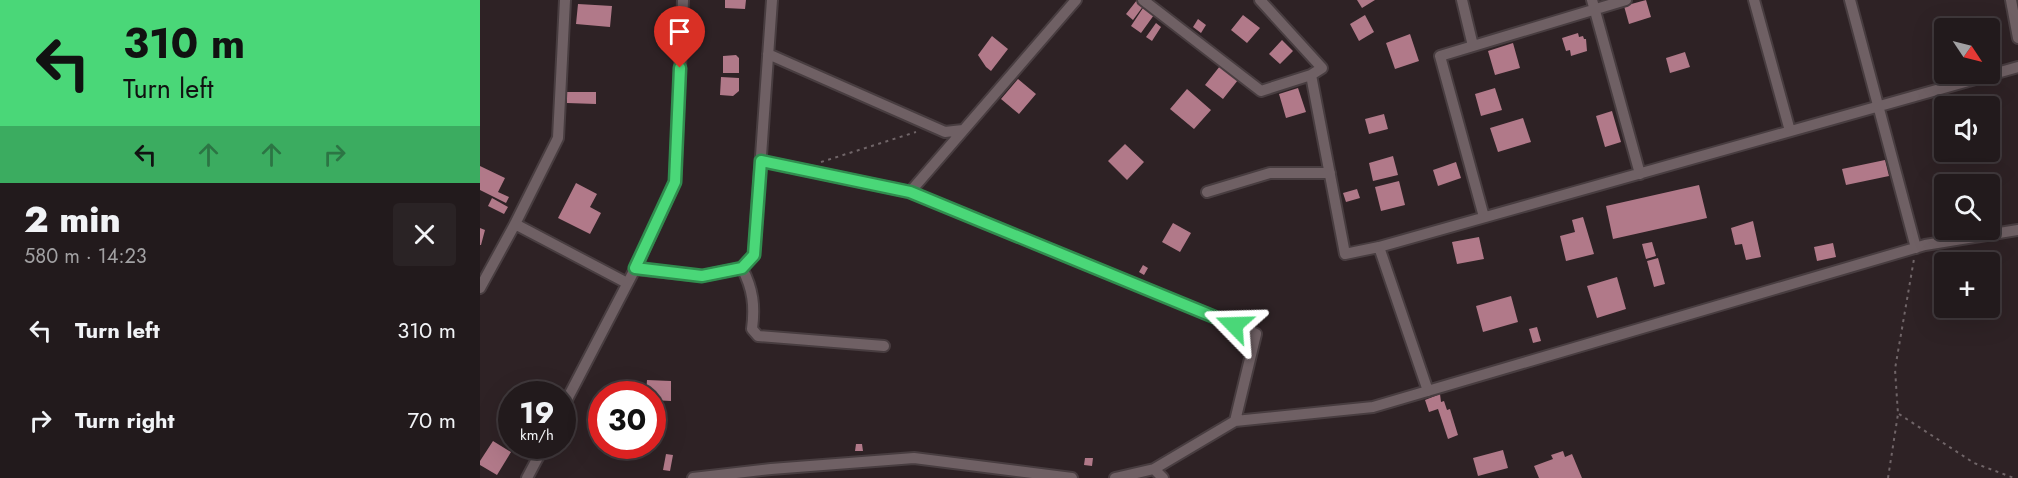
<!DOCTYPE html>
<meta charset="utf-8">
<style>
body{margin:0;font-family:Jost,sans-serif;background:#2a2325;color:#f1f3f6;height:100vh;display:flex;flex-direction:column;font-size:22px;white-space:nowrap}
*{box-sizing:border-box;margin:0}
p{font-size:20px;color:#a2a1a3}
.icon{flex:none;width:33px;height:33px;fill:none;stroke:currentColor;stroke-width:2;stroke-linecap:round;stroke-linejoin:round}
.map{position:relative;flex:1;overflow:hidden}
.drawer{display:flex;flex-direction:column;background:#221a1c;width:480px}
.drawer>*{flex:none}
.banner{background:#4ad778;color:#111;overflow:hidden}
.needle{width:39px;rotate:125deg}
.fabs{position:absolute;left:1454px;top:18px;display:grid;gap:12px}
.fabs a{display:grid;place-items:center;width:66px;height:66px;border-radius:6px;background:#221a1c;box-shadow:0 6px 24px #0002,0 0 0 2px #3f383b;font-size:30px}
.speed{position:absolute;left:18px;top:381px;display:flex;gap:12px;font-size:30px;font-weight:700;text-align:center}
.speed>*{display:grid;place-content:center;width:78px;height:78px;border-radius:50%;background:#221a1c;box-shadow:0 6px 24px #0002,0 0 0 2px #3f383b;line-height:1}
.speed small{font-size:15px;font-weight:400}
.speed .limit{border:9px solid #d22;background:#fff;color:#111}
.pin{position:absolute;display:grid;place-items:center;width:51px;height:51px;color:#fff;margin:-62px -26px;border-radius:50% 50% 50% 0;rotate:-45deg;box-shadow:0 0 6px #0007}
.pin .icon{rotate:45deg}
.me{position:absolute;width:66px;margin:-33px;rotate:292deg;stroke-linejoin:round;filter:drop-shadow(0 0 4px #0008)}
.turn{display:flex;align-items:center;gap:21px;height:126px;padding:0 24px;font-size:27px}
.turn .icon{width:78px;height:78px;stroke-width:2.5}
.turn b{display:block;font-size:42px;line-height:51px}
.lanes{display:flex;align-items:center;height:57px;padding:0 24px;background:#0003;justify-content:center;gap:30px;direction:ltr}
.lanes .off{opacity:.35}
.round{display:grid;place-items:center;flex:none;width:63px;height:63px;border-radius:6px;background:#2a2325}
.overview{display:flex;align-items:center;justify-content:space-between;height:102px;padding:0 24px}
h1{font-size:36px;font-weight:800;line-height:45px}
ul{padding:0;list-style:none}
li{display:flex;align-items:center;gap:18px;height:90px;padding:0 24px}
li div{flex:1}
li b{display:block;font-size:22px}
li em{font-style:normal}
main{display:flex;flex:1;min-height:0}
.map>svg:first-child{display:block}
.building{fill:#b17989}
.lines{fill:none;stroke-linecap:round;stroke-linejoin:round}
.minor-casing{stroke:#483d40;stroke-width:14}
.path{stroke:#706568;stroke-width:2;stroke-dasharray:3 4.5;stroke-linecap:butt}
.minor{stroke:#6f6064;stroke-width:10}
.route-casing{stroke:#308c4e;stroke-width:15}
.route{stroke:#4ad778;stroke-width:10}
</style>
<main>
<section class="drawer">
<div class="banner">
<div class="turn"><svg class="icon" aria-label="left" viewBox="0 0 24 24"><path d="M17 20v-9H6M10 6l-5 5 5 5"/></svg><div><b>310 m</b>Turn left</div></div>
<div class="lanes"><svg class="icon" aria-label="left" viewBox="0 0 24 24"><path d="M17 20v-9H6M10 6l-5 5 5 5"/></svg><svg class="icon off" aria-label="ahead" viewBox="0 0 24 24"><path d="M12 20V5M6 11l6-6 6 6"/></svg><svg class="icon off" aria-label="ahead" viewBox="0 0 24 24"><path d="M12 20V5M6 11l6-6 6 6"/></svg><svg class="icon off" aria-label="right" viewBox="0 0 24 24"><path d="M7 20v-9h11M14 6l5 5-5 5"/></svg></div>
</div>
<div class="overview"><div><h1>2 min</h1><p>580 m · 14:23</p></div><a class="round"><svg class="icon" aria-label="close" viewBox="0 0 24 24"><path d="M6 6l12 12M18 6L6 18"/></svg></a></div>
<ul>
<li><svg class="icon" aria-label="left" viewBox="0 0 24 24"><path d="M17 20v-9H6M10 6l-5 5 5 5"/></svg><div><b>Turn left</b></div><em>310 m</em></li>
<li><svg class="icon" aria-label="right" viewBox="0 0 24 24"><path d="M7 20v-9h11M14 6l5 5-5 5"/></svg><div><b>Turn right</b></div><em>70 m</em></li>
</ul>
</section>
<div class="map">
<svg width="1538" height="478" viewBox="0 0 1538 478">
<rect width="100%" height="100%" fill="#2e2225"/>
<path class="building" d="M245 0H266L265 9 245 8Z
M657 0 664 5 653 20 646 14Z
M877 0H895L882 8Z
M1166 0 1171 17 1149 24 1144 6Z
M98 4 132 6 130 27 96 24Z
M663 8 674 15 661 33 651 26Z
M763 15 780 28 767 43 751 30Z
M885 15 894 32 879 41 870 24Z
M718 19 726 25 721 33 713 27Z
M676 23 681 27 672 41 666 37Z
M1098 33 1099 37 1103 36 1104 39H1106L1107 51 1091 56 1090 50 1086 51 1082 38Z
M930 34 939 61 915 69 906 43Z
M512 36 528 49 511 71 506 67 498 55Z
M802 40 813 51 800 64 789 54Z
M1033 43 1040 68 1015 75 1008 51Z
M1205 52 1210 67 1190 73 1186 58Z
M256 55 259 58V73H243V56Z
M740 66 758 80 743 99 725 85Z
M241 77 259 78V91L253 96 240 95Z
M538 79 556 94 539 114 521 99Z
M818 88 826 112 806 118 799 94Z
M1015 88 1022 110 1001 116 995 94Z
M707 89 731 110 714 129 690 109Z
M87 92H116V104L87 103Z
M1132 111 1141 142 1125 147 1116 116Z
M904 114 908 129 889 134 885 119Z
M1043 118 1051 142 1018 152 1010 128Z
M645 144 664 162 647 180 628 161Z
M913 156 918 175 893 181 889 163Z
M1405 160 1409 176 1366 185 1362 169Z
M976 162 981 178 958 186 953 170Z
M0 166 25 178 18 192 29 197 26 203 0 190Z
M919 181 925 205 901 211 895 187Z
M96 183 117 194 110 207 121 213 110 234 78 218Z
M1219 185 1227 218 1133 239 1126 206Z
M877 189 880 198 866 202 863 193Z
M12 198 28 207 24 214 8 206Z
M1103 217 1114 254 1086 261 1080 236 1095 232 1092 220Z
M1273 221 1281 257 1266 260 1262 244 1255 245 1251 228Z
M693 223 711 233 700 252 682 242Z
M0 228 5 230 1 245H0Z
M999 237 1004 259 977 264 972 242Z
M1172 242 1176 256 1166 259 1162 244Z
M1353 243 1356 257 1337 261 1334 247Z
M1178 258 1185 284 1174 287 1167 261Z
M663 265 668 268 664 275 659 272Z
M1137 277 1146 309 1117 318 1107 286Z
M1031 296 1038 322 1003 332 996 306Z
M1057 327 1061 341 1053 343 1049 329Z
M167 380 191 381V401L172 400V394H166Z
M960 394 961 402 964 401 967 410 970 409 978 435 968 439 958 409 949 412 945 400Z
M13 441 31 452 17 475 0 465V461Z
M376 444H382L383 451H375Z
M1023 450 1028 468 998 476 993 458Z
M1083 451 1085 457 1092 454 1102 478H1059L1054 466 1073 459 1071 455Z
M186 454 193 455 190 471 183 470Z
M605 458H613L612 466 604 465Z"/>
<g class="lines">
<g class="minor-casing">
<path id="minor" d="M663 0 781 91 831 75
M780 0 842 68 831 75 865 254 899 247 1538 67
M982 0 993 46
M1112 0 1160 174
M1274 0 1310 131
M1370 0 1436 248
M1531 0 1538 38
M288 54 465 132 483 130
M281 161 430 192 776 334 755 421
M430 192 596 0
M727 192 790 173H850
M1004 217 960 56 1146 0
M35 224 147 283
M899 247 948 391
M262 268C273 289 275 306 272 329L278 336 404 346
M155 269 222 276 262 268 274 255 292 0
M0 288 35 224 78 138 85 0
M82 409 155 269 195 182 203 0
M674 469 683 478
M47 478 64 446
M213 478 291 469 434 458 592 478
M635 478 674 469 755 421 893 407 1445 245 1538 230"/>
</g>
<path class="path" d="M341 162 436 132
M1419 414 1494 463 1534 478
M1408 478 1418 414 1415 369 1434 259"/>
<use href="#minor" class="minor"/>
</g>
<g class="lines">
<g class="route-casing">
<path id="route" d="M200 68 195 182 155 268 222 276 262 268 274 255 281 161 430 192 754 325"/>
</g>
<use href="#route" class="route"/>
</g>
</svg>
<div class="fabs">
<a><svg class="needle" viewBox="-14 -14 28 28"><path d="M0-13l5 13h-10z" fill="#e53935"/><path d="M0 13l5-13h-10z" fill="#a2a1a3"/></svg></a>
<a><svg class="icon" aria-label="sound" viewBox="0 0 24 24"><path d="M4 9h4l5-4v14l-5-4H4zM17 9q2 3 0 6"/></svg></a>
<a><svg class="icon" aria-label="search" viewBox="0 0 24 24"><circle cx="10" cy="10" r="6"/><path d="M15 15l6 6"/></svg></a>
<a>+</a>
</div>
<div class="speed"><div>19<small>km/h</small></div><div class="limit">30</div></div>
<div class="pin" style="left:200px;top:68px;background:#d93025"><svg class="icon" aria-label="arrive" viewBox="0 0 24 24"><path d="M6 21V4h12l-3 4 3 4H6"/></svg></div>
<svg class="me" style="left:754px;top:325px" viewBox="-20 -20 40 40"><path d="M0-17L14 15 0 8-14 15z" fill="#4ad778" stroke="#fff" stroke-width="4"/></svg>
</div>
</main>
